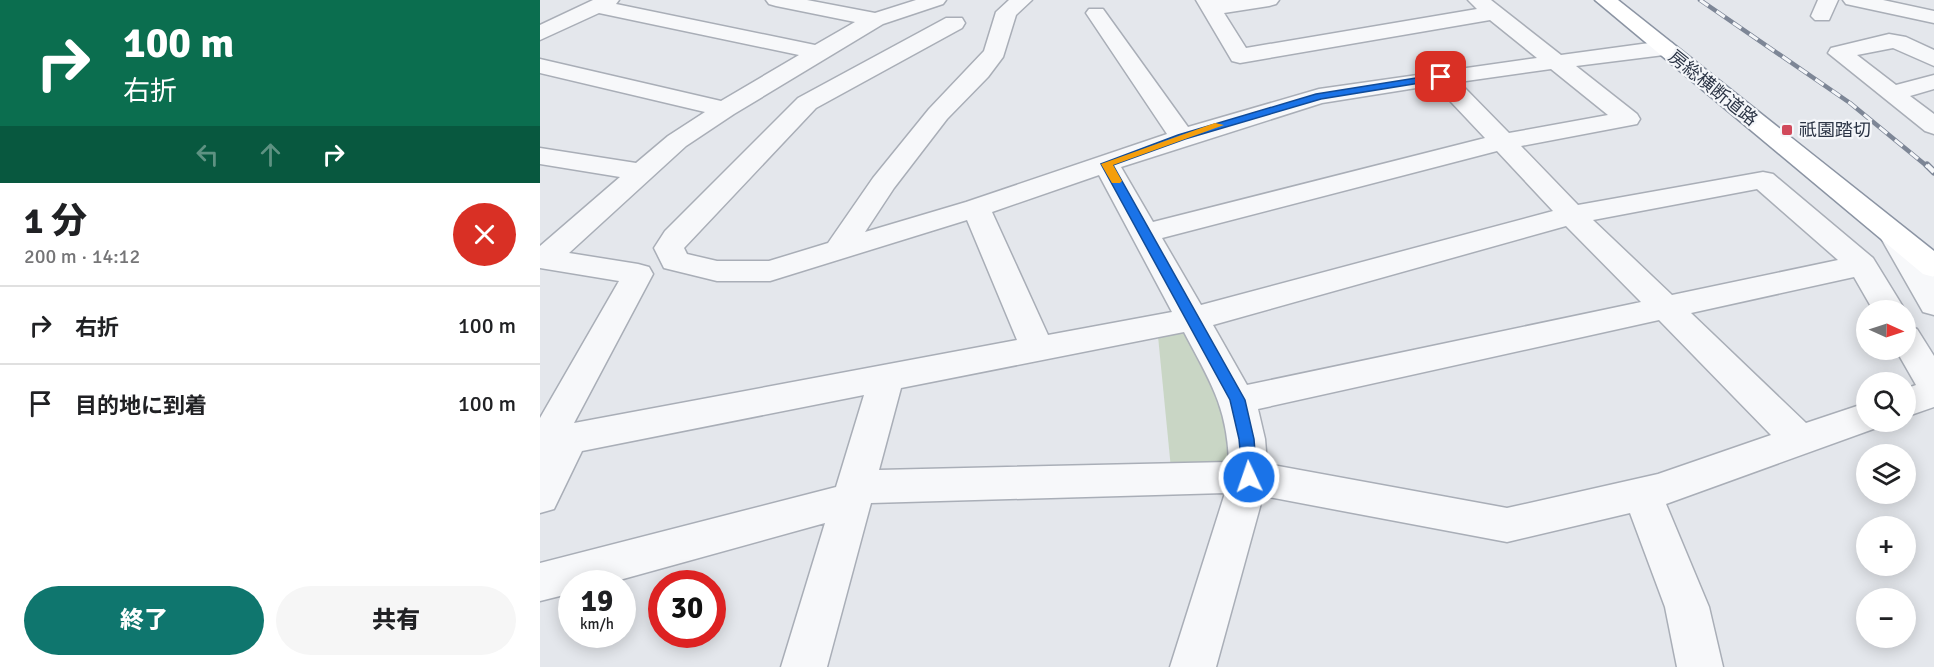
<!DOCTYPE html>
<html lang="ja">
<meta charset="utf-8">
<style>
body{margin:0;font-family:Signika,"Noto Sans JP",sans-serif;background:#f6f6f6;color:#202124;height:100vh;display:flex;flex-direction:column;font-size:22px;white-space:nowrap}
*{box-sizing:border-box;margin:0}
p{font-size:20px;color:#757577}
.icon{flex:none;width:33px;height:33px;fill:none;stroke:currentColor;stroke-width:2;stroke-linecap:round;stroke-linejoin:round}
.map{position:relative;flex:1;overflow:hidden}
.side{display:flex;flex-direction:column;background:#fff;width:540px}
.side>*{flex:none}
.banner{background:#0b6e4f;color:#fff;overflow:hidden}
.needle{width:39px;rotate:93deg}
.buttons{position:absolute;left:1316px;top:300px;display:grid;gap:12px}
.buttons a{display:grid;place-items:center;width:60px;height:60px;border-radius:50%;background:#fff;box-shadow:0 3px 15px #0003;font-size:30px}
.speed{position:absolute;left:18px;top:570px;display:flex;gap:12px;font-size:30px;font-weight:700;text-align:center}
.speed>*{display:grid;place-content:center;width:78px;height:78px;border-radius:50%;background:#fff;box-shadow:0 3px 15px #0003;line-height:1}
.speed small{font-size:15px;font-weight:400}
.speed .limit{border:9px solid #d22;background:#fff;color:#111}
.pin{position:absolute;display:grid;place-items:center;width:51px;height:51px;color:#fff;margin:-26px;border-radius:12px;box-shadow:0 3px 9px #0006}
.me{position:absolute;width:66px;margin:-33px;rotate:357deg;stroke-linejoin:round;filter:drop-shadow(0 0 4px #0008)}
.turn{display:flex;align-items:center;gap:21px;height:126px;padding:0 24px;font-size:27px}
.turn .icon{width:78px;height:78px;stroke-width:2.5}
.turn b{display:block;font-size:42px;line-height:51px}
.lanes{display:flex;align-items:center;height:57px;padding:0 24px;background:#0003;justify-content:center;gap:30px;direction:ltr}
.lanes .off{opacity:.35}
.round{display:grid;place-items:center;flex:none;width:63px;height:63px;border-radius:32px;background:#f6f6f6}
.summary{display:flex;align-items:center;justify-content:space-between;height:102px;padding:0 24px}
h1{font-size:36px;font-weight:800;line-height:45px}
.cta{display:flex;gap:12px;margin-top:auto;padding:12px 24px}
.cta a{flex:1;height:69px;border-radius:36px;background:#0f766e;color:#fff;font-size:24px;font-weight:800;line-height:69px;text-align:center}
.cta a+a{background:#f6f6f6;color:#202124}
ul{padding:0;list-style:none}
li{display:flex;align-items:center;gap:18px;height:78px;padding:0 24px;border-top:2px solid #e0e0e0}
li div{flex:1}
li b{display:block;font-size:22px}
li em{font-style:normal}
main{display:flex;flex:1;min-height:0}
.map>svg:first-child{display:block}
.green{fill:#c9d6c5}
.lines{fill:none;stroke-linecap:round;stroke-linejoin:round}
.minor-casing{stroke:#a9aeb7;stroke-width:3}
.highway-casing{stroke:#8b94a3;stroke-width:3}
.minor{fill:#f7f8fa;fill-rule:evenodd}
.highway{fill:#fff;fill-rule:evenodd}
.rail-far1-casing{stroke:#7d8696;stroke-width:4.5}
.rail-casing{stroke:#7d8696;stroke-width:7}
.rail-far1{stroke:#f4f6f9;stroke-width:3;stroke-dasharray:10;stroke-linecap:butt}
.rail{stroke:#f4f6f9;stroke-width:4.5;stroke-dasharray:13;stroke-linecap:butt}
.route{fill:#1a73e8;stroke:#114b97;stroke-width:1.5}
.slow{fill:#f59e0b}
.poi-dot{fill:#d1495b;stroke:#f4f6f9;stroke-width:2}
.labels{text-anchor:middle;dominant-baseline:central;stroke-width:4.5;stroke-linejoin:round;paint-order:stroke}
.far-street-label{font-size:18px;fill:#2b3445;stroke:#f4f6f9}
.far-poi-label{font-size:18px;fill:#2b3445;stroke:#f4f6f9;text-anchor:start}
</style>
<main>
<section class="side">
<div class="banner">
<div class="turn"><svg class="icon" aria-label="right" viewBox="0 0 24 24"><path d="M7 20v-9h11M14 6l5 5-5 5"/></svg><div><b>100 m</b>右折</div></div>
<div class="lanes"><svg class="icon off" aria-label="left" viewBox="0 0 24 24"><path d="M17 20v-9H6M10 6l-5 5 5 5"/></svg><svg class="icon off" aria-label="ahead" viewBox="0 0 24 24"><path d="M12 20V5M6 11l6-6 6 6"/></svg><svg class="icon" aria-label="right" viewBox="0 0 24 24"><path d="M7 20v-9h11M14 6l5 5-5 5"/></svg></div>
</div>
<div class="summary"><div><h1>1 分</h1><p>200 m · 14:12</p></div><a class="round" style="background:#d93025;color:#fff"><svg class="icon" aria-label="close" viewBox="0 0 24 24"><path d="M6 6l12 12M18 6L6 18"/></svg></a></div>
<ul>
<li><svg class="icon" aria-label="right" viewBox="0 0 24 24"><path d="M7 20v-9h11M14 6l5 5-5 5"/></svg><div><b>右折</b></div><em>100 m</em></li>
<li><svg class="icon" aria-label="arrive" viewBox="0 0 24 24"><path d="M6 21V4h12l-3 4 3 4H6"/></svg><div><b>目的地に到着</b></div><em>100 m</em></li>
</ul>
<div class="cta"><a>終了</a><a>共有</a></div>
</section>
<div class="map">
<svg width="1394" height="667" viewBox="0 0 1394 667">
<rect width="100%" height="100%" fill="#e4e7ec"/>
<path class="green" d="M653 319 709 477 632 479 617 326Z"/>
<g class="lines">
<g class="minor-casing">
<path id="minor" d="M53 0H79L76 4 275 45 315 22 236 6 229 4 226 0H267L335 13 376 0H406L403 4 343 24 194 114 146 146 29 253 98 264 109 267 113 274 34 423 477 340 427 220 230 281H177L124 268 114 248 125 231 258 98 406 18H422L425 23 422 28 276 108 144 248 147 254 177 261H229L288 243 333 178 389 109 444 51 456 12 469 0H492L476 15 463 57 448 77 407 119 354 188 325 232 426 202 627 134 546 13 549 9H563L648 127 779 89 997 58 950 20 700 63 692 61 656 0H739L736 4 729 6 684 13 706 48 937 9 928 0H951L1021 55 1124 41 1132 43 1135 48 1132 53 1124 55 1036 66 1097 114 1100 119 1097 124 981 146 1038 205 1223 172 1233 174 1333 258 1365 310H1333L1314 277 1151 313 1266 423 1326 403V422H1342L1339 427 1126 504 1169 607 1183 667H1137L1125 607 1090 513 967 542 723 496 676 667H630L685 493 331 503 287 667H241L285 523 65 584H32V593L0 601V563L296 487 324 395 42 451 14 509 0 513V418L79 281 0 268V246L80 177 0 164V148L96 163 128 136 165 112 0 73V59L181 101 259 55 59 13 0 40V25ZM1011 69 1068 115 969 133 919 82ZM895 85 945 138 613 222 581 167 782 103ZM957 151 1013 211 661 305 622 238ZM559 175 632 312 508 335 452 212ZM1217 189 1298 260 1132 295 1053 220ZM1026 226 1101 302 707 385 673 325ZM1119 320 1231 435 1118 474 967 508 727 464 725 439 718 409ZM644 332C669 380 687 405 689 462L339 470 361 388Z
M1278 0H1298L1289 20H1275L1271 16Z
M1303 0H1343L1394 11V23L1306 4Z
M1349 34 1366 37 1394 50V66L1353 48 1317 55 1356 85 1394 75V89L1370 96 1394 114V134L1385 131 1288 53 1291 48Z
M1353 224 1363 227 1394 277V315L1383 312 1338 233 1343 227Z
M1365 325 1377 329 1394 356V407L1365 417V389L1376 385 1356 350H1365Z"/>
</g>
<g class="highway-casing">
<path id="highway" d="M1055 0H1078L1394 251V277L1383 274Z"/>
</g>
<use href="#minor" class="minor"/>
<use href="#highway" class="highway"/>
<g class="rail-far1-casing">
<path id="rail-far1" d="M1160 0 1310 103 1388 167"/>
</g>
<g class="rail-casing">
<path id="rail" d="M1387 165 1394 172"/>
</g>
<use href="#rail-far1" class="rail-far1"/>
<use href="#rail" class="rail"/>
</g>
<path class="route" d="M901 74 904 75V79L781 99 645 139 573 165 705 400 714 439 717 477 709 484 703 482 699 439 690 400 561 164 638 135 776 94Z"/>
<path class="slow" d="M675 123 684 125 573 165 582 181 580 183H572L561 164Z"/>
<rect class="poi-dot" x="1241" y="124" width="12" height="12" rx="3"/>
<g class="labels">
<g class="far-street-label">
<text transform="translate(1173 88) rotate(39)">房総横断道路</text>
</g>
<g class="far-poi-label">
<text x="1259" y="130">祇園踏切</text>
</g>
</g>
</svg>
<div class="buttons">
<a><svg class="needle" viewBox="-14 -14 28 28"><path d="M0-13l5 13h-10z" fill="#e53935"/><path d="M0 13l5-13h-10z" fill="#757577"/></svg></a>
<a><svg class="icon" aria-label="search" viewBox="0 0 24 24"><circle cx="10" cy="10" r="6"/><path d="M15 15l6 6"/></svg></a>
<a><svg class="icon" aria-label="layers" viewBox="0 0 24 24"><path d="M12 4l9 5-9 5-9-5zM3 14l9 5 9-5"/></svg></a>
<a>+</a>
<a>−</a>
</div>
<div class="speed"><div>19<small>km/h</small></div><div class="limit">30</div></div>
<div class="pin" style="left:901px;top:77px;background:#d93025"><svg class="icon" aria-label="arrive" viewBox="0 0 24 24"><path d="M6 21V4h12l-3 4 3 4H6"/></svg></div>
<svg class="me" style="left:709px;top:477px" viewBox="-20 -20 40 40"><circle r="17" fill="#1a73e8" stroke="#fff" stroke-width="3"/><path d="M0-11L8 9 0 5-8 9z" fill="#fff"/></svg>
</div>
</main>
